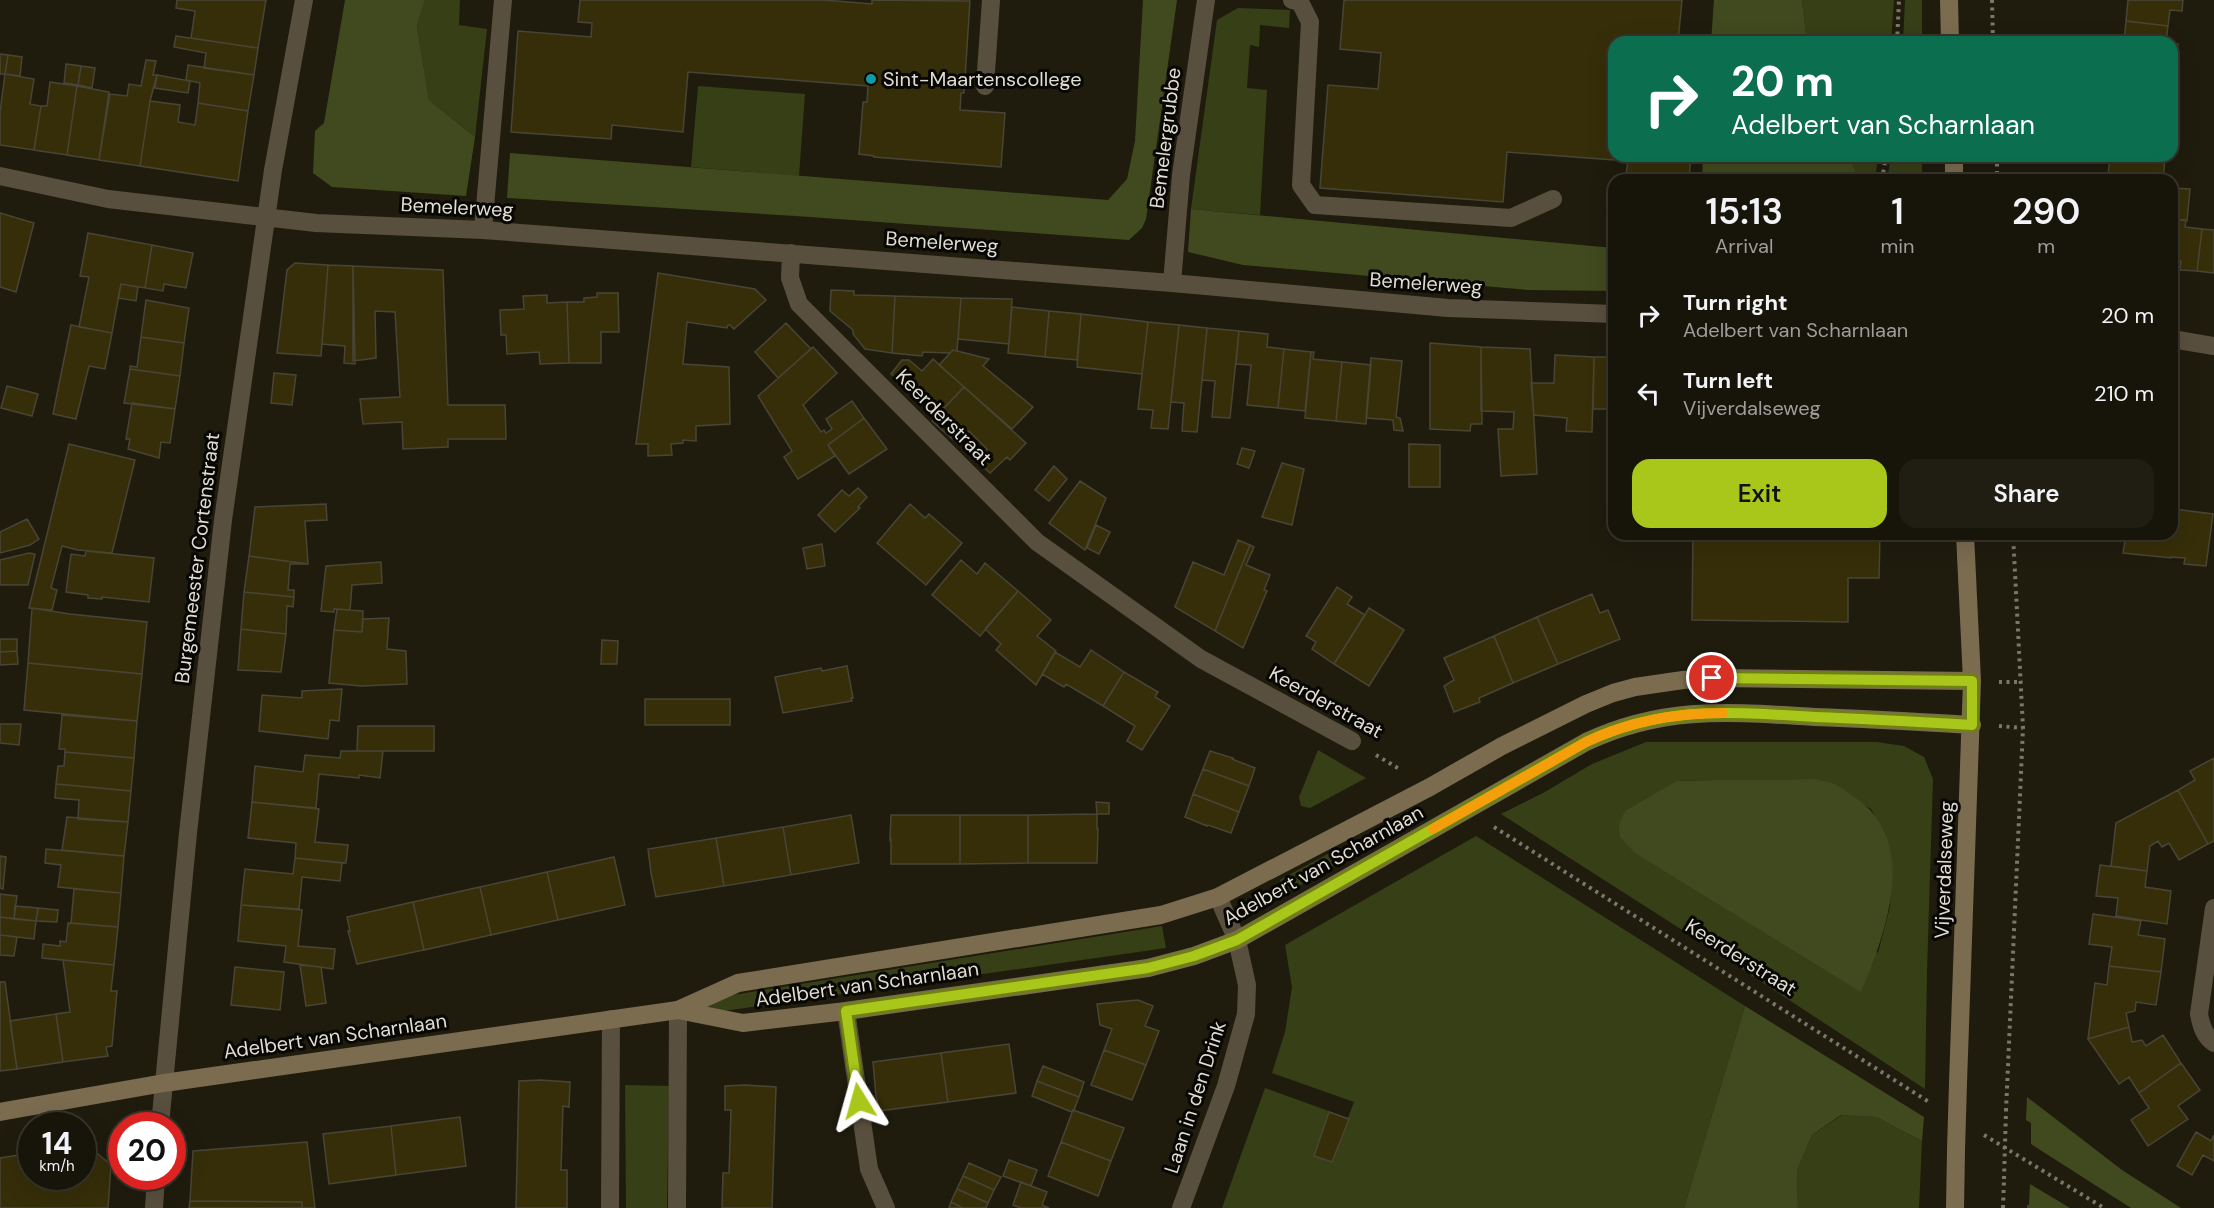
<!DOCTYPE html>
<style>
body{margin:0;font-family:"DM Sans",sans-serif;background:#201e13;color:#f1f3f6;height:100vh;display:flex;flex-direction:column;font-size:22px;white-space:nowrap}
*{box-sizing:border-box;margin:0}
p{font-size:20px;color:#9e9f9c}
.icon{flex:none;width:33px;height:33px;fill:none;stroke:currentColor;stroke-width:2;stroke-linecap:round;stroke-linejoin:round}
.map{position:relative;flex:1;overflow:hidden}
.sheet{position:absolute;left:1608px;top:174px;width:570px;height:366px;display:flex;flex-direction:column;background:#17150a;border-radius:18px;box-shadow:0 6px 24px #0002,0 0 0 2px #36342b}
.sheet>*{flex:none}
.guide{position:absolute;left:1608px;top:36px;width:570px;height:126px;border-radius:18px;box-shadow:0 6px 24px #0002,0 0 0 2px #36342b;background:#0b6e4f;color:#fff;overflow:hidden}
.speed{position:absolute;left:18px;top:1112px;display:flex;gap:12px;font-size:30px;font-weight:700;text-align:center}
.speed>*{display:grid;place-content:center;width:78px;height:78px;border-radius:50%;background:#17150a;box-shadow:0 6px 24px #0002,0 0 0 2px #36342b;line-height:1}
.speed small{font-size:15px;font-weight:400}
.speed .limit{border:9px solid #d22;background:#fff;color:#111}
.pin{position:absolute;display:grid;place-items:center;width:51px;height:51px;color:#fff;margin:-26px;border:3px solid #fff;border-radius:50%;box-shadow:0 2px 6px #0007}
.me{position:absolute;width:66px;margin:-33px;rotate:352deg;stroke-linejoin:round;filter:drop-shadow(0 0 4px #0008)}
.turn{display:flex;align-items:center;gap:21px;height:126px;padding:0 24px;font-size:27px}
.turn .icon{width:78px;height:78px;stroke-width:2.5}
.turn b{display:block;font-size:42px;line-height:51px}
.eta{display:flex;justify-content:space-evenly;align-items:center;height:102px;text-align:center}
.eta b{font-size:36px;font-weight:600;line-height:42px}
.primary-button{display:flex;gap:12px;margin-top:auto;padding:12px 24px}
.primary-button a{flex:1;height:69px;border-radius:18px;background:#a9c71b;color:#111;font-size:24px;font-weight:600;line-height:69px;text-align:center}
.primary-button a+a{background:#201e13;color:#f1f3f6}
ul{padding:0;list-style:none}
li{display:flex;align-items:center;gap:18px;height:78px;padding:0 24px}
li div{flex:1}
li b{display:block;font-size:22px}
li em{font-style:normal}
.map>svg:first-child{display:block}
.green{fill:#373f17;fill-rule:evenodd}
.forest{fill:#414a1e}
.building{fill:#362e09;stroke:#494536;stroke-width:1.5}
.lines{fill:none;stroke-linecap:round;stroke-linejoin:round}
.path{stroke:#79776b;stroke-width:4;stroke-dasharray:3 4.5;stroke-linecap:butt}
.lane{stroke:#594f3e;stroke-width:18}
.street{stroke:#594f3e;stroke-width:18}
.secondary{stroke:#7b6c50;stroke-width:18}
.path-bridge{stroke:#79776b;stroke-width:4;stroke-dasharray:3 4.5;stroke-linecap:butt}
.secondary-bridge{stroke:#7b6c50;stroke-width:18}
.route-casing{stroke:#6e8112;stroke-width:15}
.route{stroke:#a9c71b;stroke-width:10}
.slow{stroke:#f59e0b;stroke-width:10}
.culture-dot{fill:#0f9aa8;stroke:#080703;stroke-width:2}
.labels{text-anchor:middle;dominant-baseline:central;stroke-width:6;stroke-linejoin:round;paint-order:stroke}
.poi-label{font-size:20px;fill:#dfddd4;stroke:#080703;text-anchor:start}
.street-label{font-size:20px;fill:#dfddd4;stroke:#080703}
</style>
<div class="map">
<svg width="2214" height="1208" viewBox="0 0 2214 1208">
<rect width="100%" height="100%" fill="#1f1c0e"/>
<path class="green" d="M425 0H460L459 25 487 29 475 137 429 100 417 26Z
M1802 0H1894L1891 42H1807Z
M1905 0H1922V42H1903Z
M1238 8 1290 10 1289 28 1260 25 1259 47 1250 45 1247 88 1267 90 1260 215 1191 209 1217 20Z
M698 86 805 94 799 176 691 167Z
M1850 156H1878L1875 180H1858Z
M1891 156H1922V180H1887Z
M1646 742H1877L1904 746 1924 757 1933 779 1927 971 1925 1089 1676 926 1501 814 1543 793 1592 764ZM1715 780H1822L1871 809 1885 832 1892 862 1890 907 1878 953 1677 781Z
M1318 750 1366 778 1310 808 1301 806 1299 797Z
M1476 836 1745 1006 1684 1208H1222L1265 1088 1348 1118 1354 1102 1272 1073 1285 1032 1292 987 1285 945Z
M1337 849 1343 860 1287 893 1276 889 1281 879Z
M1162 926 1166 948 703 1014 701 1000Z
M625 1085 669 1086 667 1208H626Z
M1842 1115 1876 1117 1922 1141 1919 1208H1798L1797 1171 1812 1135Z"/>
<path class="forest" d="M345 0H425L417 26 429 100 475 137 466 196 332 187 313 173 315 131 324 123Z
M1143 0H1177L1146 219 1142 228 1129 240 796 216 507 198 510 153 1108 200 1127 179 1135 141Z
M1714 0H1802L1807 42H1711Z
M1703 156H1850L1858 180H1702Z
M1191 209 1614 248V291L1528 290 1243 265 1188 252Z
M1715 780C1739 780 1764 780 1788 780 1799 780 1810 778 1820 780 1834 781 1846 791 1857 799 1920 842 1885 935 1861 992L1635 853 1620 837 1619 824 1625 811 1677 781Z
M1745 1006 1924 1117 1922 1141 1876 1117 1841 1115 1812 1135 1797 1171 1798 1208H1684Z
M2027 1097 2122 1170 2181 1208H2131L2031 1144V1123L2026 1120Z
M2030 1184 2070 1208H2027V1205H2029Z"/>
<path class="building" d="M177 0H266L258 48 191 38 195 11 176 8Z
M580 0H824L872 4V0L970 1 964 93H961L960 110 1005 113 1001 167 874 157V156L859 154 863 102H867L868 86 688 72 683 132 612 125 611 139 511 132 518 31 591 37 592 23 578 22Z
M1344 0H1682L1678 42H1614V156H1691L1689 179 1626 174 1628 161 1507 152 1503 202 1320 188 1328 85 1378 89 1381 53 1340 49Z
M2128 0H2183L2182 11 2170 10 2168 26 2126 21Z
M2126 21 2168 26 2166 42H2124Z
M176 36 258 48 254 75 204 68 206 53 174 47Z
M2172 43 2178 44 2175 71 2172 70Z
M0 54 8 55 5 74H0Z
M8 55 22 57 20 76 5 74Z
M146 60 156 61 153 75H157L150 101 140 166 99 160 110 94 127 96 129 84 141 86Z
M66 64 81 66 78 85 64 83Z
M188 65 254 75 248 111 198 103 200 83 186 80Z
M81 66 95 68 92 88 78 85Z
M2172 70 2175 71 2172 100Z
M5 74 34 79 30 104 41 106 34 150 0 145V112Z
M157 75 190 81 188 93 155 88Z
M50 82 77 86 67 155 34 150 41 106H47Z
M77 86 109 92 99 160 67 155Z
M150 101 180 105 178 122 195 125 198 103 248 111 238 181 140 166Z
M2096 156H2136L2165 159 2163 180H2107L2110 160 2095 158Z
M2136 156H2166L2165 159Z
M2172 188 2190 189 2187 221 2172 219Z
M0 213 34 223 16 292 0 287Z
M2172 219 2186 220 2185 227 2202 229 2197 271 2180 270 2181 261 2172 260Z
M2202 229 2214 230V273L2197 271Z
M88 233 152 245 145 288 121 284 112 333 79 327 89 277 80 276Z
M152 245 193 253 186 288 164 284 163 291 145 288Z
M295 263 328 265 321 356 277 353 287 270Z
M328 265 353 266 355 364 344 363 345 346 322 344Z
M353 266 443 270 448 405H505L506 439H448V447L403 449 402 422 363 424 360 399 400 397 395 312 375 311 376 358 353 361Z
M658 273 755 289 766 300 734 329 730 325H728L727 328 687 322 683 364 729 367 730 424 696 426V441L683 440V443L671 444 672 455 648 456V444H636Z
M121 284 138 287 136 301 118 298Z
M831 290 854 291V295L895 296 892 353 865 349 853 334V330L830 311Z
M597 293H618L619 332H601V363H569L567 302H584V298L597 297Z
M547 295V303L567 302 569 363 540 364 539 352 507 354 506 335H501L500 310 524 309 523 296Z
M895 296 961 298 957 351 953 350 950 353 923 352 922 356 892 353Z
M961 298 1012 299 1009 344 958 339Z
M146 300 189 308 184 343 141 337Z
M1012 307 1049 311 1045 357 1008 353Z
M1049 311 1081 314 1077 360 1045 357Z
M1081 314 1148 322 1142 374 1077 367Z
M1148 322 1179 325 1168 429 1151 428 1153 410 1138 409Z
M786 323 811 349 778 378 755 352Z
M71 325 112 333 105 369 89 366 76 419 53 414Z
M1179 325 1207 328 1197 432 1182 431 1184 403 1171 402Z
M1207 328 1239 331 1230 418 1212 417 1215 381 1202 380Z
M1239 331 1268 334 1267 347 1284 349 1278 408 1247 405 1251 365 1236 364Z
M141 337 184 343 180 376 130 369V366L137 367Z
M1430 343 1481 347 1482 424H1471L1470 431 1430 429Z
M813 347 837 373 803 405 821 432 824 430 826 433 832 429 826 419 852 401 864 418 828 445 835 456 798 479 784 457 792 451 758 396Z
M1481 347 1530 349 1537 474 1501 476 1498 429H1513L1514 412 1481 411Z
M1284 349 1311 352 1305 411 1278 408Z
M953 350 989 359 983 366 1033 407 1012 429 939 365Z
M1311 352H1314L1313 359 1342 362 1336 421 1305 418Z
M1555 355 1594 357 1592 432 1566 431 1567 418 1534 415 1531 383H1554Z
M1594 357H1614V409H1593Z
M1371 358 1402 361 1396 417 1400 418 1403 431 1394 430 1393 420 1366 418Z
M933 359 964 387 937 415 891 374 902 360H909L922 371Z
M1342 362 1371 365 1366 424 1336 421Z
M130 369 180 376 175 409 124 403Z
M274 373 296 375 292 405 271 403Z
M7 386 38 394 32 416 1 408Z
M964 387 1026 443 1010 460 1007 457 990 473 977 461 987 449 969 431 958 444 932 421Z
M132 403 175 409 170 443 161 442 159 458 128 449 130 439H126Z
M864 418 887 449 849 474 828 445Z
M69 444 135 460 112 553 78 550 62 546 51 588 57 590 52 610 29 608Z
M1409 444 1440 445V487H1409Z
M1242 448 1255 451 1249 468 1237 464Z
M1282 463 1304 469 1292 525 1262 517Z
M1054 466 1067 479 1049 501 1035 490Z
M1080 481 1106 498 1085 550 1049 523Z
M858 488 867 497 858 507 860 508 835 532 818 515 842 490 849 496Z
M2172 495H2176L2174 509 2213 514 2206 566 2184 564 2185 558 2171 557V558L2123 553 2126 534H2172Z
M326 504 327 520 305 521 308 564 249 556 255 507Z
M910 504 925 518 929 514 962 543 926 585 877 543Z
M27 519 39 539 30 545 0 553V532Z
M1096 525 1110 532 1099 554 1087 548Z
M1693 534H1880L1879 578H1848V622L1692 620Z
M1238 540 1250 545 1215 631 1175 607 1193 562 1224 575Z
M822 544 825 566 807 569 803 548Z
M1250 545 1254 547 1246 565 1270 575 1264 590 1267 591 1243 648 1215 631Z
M86 551 154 558 149 602 102 597V599L88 598V595L66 592 71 554 85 556Z
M29 553 35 554 28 585H0V560Z
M249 556 308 564H290L288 590H294V597L244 592Z
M961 560 977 574 985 563 1018 591 980 636 932 595Z
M381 562 382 583 352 585 350 610 334 609V612L321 611 326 566Z
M1337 587 1352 597 1347 604 1365 615 1334 664 1312 649 1316 642 1306 636Z
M1018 591 1051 620 1037 636 1056 651 1036 685 996 650 1001 644 985 629Z
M244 592 294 597 293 607 287 606 286 634 241 629Z
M1592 594 1600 613 1608 610 1620 639 1558 664 1537 617Z
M32 608 70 614 147 622 142 674 28 663Z
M1369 608 1404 630 1369 686 1334 664Z
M337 609 363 611 362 632 334 630Z
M1537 617 1558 664 1513 683 1494 636Z
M389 618 387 649 406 651 407 684 361 686 329 683 334 630 362 632 363 619Z
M241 629 286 634 281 672 238 670Z
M1494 636 1513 683 1479 698 1480 702 1454 712 1444 686 1454 680 1444 658Z
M0 639H17V651L0 652Z
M602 640 618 641 617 664H601Z
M1091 650 1124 672 1103 706 1066 684 1064 687 1042 674 1055 652 1080 667Z
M17 651 18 664 0 665V652Z
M28 663 142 674 137 721 24 710Z
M847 666 853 698H851L852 701 783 713 775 677 821 668 822 671Z
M1124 672 1158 692 1155 697 1170 706 1142 750 1127 741 1135 726 1103 706Z
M342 689 339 721 330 720 328 739 259 731 262 695 302 698V691Z
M645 699H730V725H645Z
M62 715 137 721 134 758 65 752V749H59Z
M0 724H21L19 745 0 743Z
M358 726H434V751H357Z
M341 751H383L380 778 359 775V778L319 774 316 808 252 802 255 766 303 772 305 755 340 758Z
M1210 751 1233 758 1232 759 1255 768 1249 786 1203 769Z
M65 752 134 758 131 791 56 784 58 766H64Z
M2214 758V841L2208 844 2178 790 2195 780 2190 771Z
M1203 769 1249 786 1239 812 1193 794Z
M56 784 131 791 128 822 78 819 79 800 55 798Z
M2178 790 2208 844 2179 860 2169 843 2162 847 2158 841 2150 846 2147 871 2111 866 2116 823Z
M1193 794 1239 812 1231 833 1208 825 1207 826 1185 817Z
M252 802 319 809 315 842 348 845 346 863 295 858 296 843 248 838Z
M1096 802 1109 803V814H1097Z
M1097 814V829H1098L1097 863H1028V815Z
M851 815 859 863 791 875 783 827Z
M891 815H960V864H891V839L890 840Z
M960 815H1028V863L960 864Z
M67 817 128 822 124 856 62 850Z
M783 827 791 875 724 886 716 838Z
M716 838 724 886 656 897 651 873 648 849Z
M46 849 124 856 121 893 58 887 61 865 45 863Z
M0 856 6 857 3 889 0 888Z
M614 857 625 905 558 920 547 872Z
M295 858 342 863 340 881 302 877 299 909 241 905 245 869 293 874Z
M2100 865 2147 871 2145 887 2171 891 2167 924 2116 916 2118 898 2096 896Z
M547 872 558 920 491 935 480 887Z
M480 887 491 935 424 950 413 902Z
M74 889 121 893 118 927 71 923Z
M0 894 17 896 14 919 0 917Z
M413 902 424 950 357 964 348 931H350L347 917Z
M241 905 302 910 298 946 335 949 333 969 284 962 286 946 238 941Z
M15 906 38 908 36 921 14 919Z
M38 908 58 910 57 922 36 921Z
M2093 914 2141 921 2138 935 2165 939 2161 972 2109 966 2112 947 2089 944Z
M0 917 36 921 34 939 0 935Z
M68 923 118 927 114 965 42 958 43 944 60 946V941L66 942Z
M0 935 17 937 14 956 0 955Z
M63 960 114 965 111 991H117L112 1046 106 1047 108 1056 63 1062 56 1014 70 1012Z
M300 965 321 967 326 1003 306 1006Z
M2109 966 2161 972 2156 1005 2136 1002 2135 1011 2126 1013 2129 1027 2088 1039 2095 983 2107 985Z
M235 967 284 972 280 1010 231 1005Z
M0 982H5L17 1069 0 1071Z
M1138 1000 1153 1006 1145 1026 1159 1031 1146 1065 1104 1050 1112 1029 1100 1025 1097 1004Z
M56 1014 63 1062 17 1069 10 1021Z
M2129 1027 2132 1042 2142 1040 2146 1046 2163 1035 2181 1063 2139 1093 2129 1077 2119 1084 2088 1039Z
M1009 1044 1016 1093 948 1102 941 1053Z
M1104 1050 1146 1065 1132 1100 1091 1085Z
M941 1053 948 1102 879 1111 876 1096 873 1062Z
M2181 1063 2200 1090 2178 1106 2188 1119 2148 1146 2131 1120 2149 1108 2139 1093Z
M1043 1066 1084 1082 1079 1097 1037 1081Z
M540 1080 570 1082 569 1107 563 1106 561 1170H567V1208H516L519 1081Z
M1037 1081 1079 1097 1074 1110 1072 1112 1032 1096Z
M745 1085 776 1087 772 1208H722L723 1173H729L731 1110H725V1086Z
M1073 1110 1124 1128 1111 1161 1061 1142Z
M1329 1112 1349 1119 1332 1162 1314 1156Z
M460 1117 466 1166 396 1175 391 1126Z
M391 1126 396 1175 329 1184 323 1134Z
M2196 1132 2211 1141 2214 1135V1161L2203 1155 2192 1175 2177 1166Z
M307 1142 315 1208H302V1202L190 1201 193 1151Z
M1061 1142 1111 1161 1098 1196 1048 1176Z
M82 1143H85L111 1165 108 1208H0V1158L32 1153V1176H82Z
M1009 1160 1037 1170 1031 1186 1003 1176Z
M969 1163 1001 1177 994 1190 963 1176Z
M963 1176 994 1190 988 1203 957 1189Z
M1021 1182 1047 1192 1042 1205 1049 1208H1021L1013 1205Z
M957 1189 988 1203 986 1208H963L951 1202Z
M190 1201 302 1202V1208H189Z
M951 1202 963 1208H949Z"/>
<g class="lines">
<path class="path" d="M1992 0 1993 42
M1897 42 1899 0
M1997 156V180
M1882 180 1886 156
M1999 682H2022
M1999 726 2023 728
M1376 755 1401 770
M1494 827 1929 1102
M2006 1111 2023 728 2013 534
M1984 1135 2104 1208
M2003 1208 2004 1179"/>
<path class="lane" d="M1292 0 1300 2 1310 22 1301 185 1315 205 1511 218 1553 199
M985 86 991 0
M483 230 503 0
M1172 283 1181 175 1206 0
M846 1011 869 1169 886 1208"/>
<path class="street" d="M0 176 108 199 316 223 483 230 1172 283 1448 308 1614 314
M791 253 790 278 799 304 1037 542 1201 659 1352 741
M2172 339 2214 346
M2214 908 2199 1014C2201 1025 2204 1036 2214 1043
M160 1125 188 833 223 520 273 170 304 0
M154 1208 156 1176
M610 1208 611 1019
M677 1208 678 1010
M1181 1208 1226 1086 1246 1014 1247 985 1237 940 1218 897"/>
<path class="secondary" d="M1949 0 1950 42
M1954 156V180
M678 1010 743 1023 846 1011 1148 968 1194 956 1237 940 1586 742C1665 705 1731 712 1815 717 1867 719 1920 722 1972 725
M1958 1083 1972 681 1965 534
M0 1112 164 1083 678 1010 738 983 1161 915 1218 897 1430 787 1502 746 1586 704 1613 693 1635 687 1683 680 1712 678 1972 681
M1955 1208 1956 1150"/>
<path class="path-bridge" d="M2004 1179 2006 1111"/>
<path class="secondary-bridge" d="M1956 1150 1958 1083"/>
</g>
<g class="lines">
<g class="route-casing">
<path id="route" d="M859 1101 846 1011 1148 968 1194 956 1237 940 1586 742C1665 705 1731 712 1815 717 1868 719 1920 722 1972 725V681L1712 678"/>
</g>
<use href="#route" class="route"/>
<path class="slow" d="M1433 829 1586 742C1630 721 1674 713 1723 713"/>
</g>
<circle class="culture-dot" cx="871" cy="79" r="6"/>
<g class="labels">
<g class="poi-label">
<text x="883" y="79">Sint-Maartenscollege</text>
</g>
<g class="street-label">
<text transform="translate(1165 138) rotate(-83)">Bemelergrubbe</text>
<text transform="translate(457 207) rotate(3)">Bemelerweg</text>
<text transform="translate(942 242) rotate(4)">Bemelerweg</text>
<text transform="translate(1426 283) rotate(4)">Bemelerweg</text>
<text transform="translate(944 417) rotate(45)">Keerderstraat</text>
<text transform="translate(197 558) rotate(-83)">Burgemeester Cortenstraat</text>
<text transform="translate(1326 702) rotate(29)">Keerderstraat</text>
<text transform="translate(1323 865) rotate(-29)">Adelbert van Scharnlaan</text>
<text transform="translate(1944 870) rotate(-88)">Vijverdalseweg</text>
<text transform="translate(1741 957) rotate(32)">Keerderstraat</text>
<text transform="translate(867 984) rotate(-8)">Adelbert van Scharnlaan</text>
<text transform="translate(335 1036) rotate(-8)">Adelbert van Scharnlaan</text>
<text transform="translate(1195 1097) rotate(-72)">Laan in den Drink</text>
</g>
</g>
</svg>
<div class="speed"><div>14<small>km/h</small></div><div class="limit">20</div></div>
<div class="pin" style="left:1712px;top:678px;background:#d93025"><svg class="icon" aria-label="arrive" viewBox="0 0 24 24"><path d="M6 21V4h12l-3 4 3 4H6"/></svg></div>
<svg class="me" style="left:859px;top:1101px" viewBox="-20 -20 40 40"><path d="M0-17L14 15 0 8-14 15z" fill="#a9c71b" stroke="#fff" stroke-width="4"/></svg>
<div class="guide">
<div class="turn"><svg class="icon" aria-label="right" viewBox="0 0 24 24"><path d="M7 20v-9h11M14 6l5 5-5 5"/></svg><div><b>20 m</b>Adelbert van Scharnlaan</div></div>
</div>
<section class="sheet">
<div class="eta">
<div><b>15:13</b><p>Arrival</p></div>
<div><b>1</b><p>min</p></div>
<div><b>290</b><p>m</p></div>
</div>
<ul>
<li><svg class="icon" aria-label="right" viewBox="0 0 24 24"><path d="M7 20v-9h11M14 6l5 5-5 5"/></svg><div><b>Turn right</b><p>Adelbert van Scharnlaan</p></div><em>20 m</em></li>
<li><svg class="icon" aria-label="left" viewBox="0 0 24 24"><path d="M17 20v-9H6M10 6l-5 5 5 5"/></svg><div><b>Turn left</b><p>Vijverdalseweg</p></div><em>210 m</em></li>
</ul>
<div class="primary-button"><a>Exit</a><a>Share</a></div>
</section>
</div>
